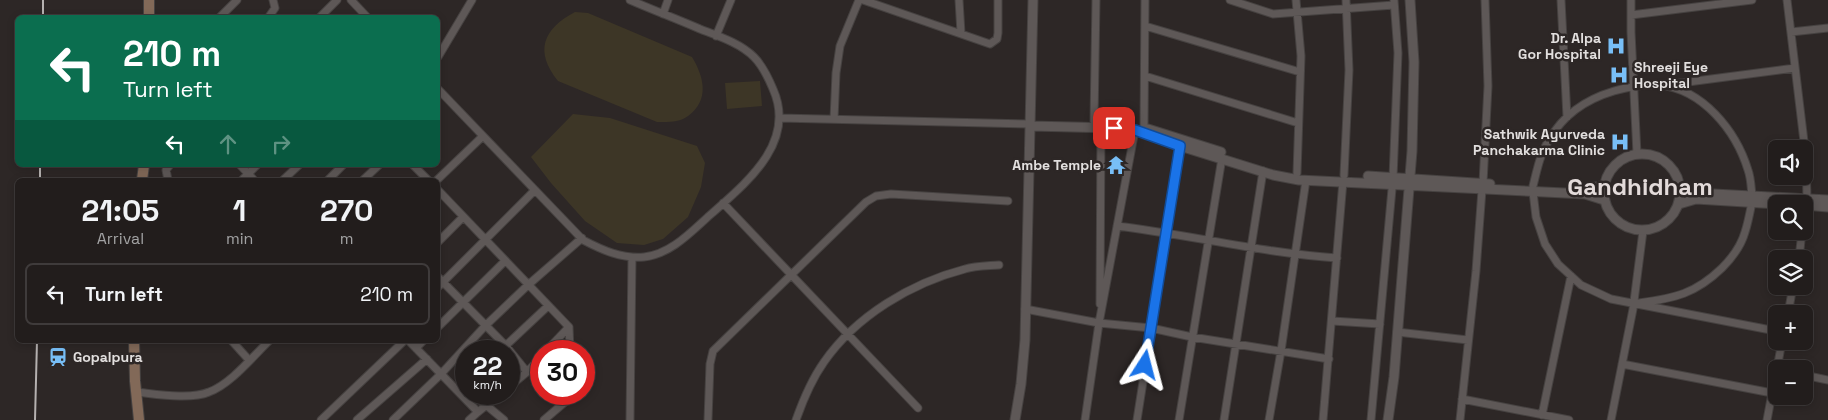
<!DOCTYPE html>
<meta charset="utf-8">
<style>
body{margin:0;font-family:"Space Grotesk",sans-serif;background:#2e2a29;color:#f1f3f6;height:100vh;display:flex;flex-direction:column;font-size:19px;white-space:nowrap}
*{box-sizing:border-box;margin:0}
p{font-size:16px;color:#a2a2a3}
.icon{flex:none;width:28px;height:28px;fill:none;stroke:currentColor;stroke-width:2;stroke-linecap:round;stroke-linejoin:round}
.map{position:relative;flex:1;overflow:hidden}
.panel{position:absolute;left:15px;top:178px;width:425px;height:165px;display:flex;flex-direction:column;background:#221d1c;border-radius:8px;box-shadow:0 2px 8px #0003,0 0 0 1px #3f3b3b}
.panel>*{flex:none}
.guide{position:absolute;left:15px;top:15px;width:425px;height:152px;border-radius:8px;box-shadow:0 2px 8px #0003,0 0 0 1px #3f3b3b;background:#0b6e4f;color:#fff;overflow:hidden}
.buttons{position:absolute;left:1768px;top:140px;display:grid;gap:10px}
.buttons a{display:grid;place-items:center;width:45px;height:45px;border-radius:8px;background:#221d1c;box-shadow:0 2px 8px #0003,0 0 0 1px #3f3b3b;font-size:25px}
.speed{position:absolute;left:455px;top:340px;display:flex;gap:10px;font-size:25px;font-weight:700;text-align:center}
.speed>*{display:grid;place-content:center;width:65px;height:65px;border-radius:50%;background:#221d1c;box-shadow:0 2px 8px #0003,0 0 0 1px #3f3b3b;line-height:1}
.speed small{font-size:12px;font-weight:400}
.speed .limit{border:8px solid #d22;background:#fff;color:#111}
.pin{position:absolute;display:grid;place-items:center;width:42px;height:42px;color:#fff;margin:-21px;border-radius:10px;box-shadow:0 2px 8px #0006}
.me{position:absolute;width:55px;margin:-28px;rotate:9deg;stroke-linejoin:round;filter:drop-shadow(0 0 4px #0008)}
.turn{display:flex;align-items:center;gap:18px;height:105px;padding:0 25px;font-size:22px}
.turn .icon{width:65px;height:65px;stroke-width:2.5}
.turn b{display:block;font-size:35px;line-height:42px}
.lanes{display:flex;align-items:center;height:48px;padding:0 25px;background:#0003;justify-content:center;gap:25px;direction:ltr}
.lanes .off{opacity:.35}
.eta{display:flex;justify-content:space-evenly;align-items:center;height:85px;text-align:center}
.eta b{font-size:30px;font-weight:700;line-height:35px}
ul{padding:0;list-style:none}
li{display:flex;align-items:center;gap:15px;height:62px;margin:0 10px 8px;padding:0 15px;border:2px solid #3f3b3b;border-radius:8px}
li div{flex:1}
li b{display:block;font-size:19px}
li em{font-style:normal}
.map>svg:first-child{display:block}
.grass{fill:#3d3626}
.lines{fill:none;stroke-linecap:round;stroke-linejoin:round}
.minor-casing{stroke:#464241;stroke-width:9}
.tertiary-casing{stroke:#464241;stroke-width:11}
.secondary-casing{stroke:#464241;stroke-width:12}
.minor{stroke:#5e5857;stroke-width:7}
.tertiary{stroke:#5e5857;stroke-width:9}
.secondary{stroke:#826958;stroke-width:10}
.rail{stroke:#b5b1b0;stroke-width:2}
.route-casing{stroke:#114b97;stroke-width:12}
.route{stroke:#1a73e8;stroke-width:9}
.labels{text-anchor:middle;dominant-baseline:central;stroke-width:5;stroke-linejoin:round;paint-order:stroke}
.poi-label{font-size:14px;font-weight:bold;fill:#e2dfde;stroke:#2d2726;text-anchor:end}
.town-label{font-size:24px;font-weight:bold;fill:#e3dbda;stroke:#2d2726}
</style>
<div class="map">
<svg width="1828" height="420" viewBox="0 0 1828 420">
<rect width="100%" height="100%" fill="#2d2726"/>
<path class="grass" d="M575 12 588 13 692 57C704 77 710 100 688 116 679 123 667 122 657 122L558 81C534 51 543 29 575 12Z
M760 81 762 106 727 109 725 83Z
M573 114 610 118 697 146 705 163 701 187 688 217 663 239 644 245 617 243 585 221 551 183 531 157Z"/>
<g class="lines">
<g class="minor-casing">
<path id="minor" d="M351 0 368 18
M863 0 990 44 997 39 998 33V0
M959 0 961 33
M1230 0 1273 14 1394 5
M1296 0 1301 56 1297 173
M1561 0 1567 117
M1631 0V32L1637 154
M1787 0 1806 158 1807 199
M663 14 668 0
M1631 15 1752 0
M219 18 237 0
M268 18 275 8 273 0
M319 18 337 0
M1145 26 1300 72
M1791 32 1828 28
M716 36 731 0
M438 57 472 0
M1145 76 1298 123
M1665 85 1795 68
M438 89 583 240C602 250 622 259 644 257 671 254 691 232 710 215 746 183 797 143 773 89 768 77 763 66 754 57 740 43 718 36 700 29 677 19 653 10 630 0
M780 118 1031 124
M834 119 836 73 840 46 859 0
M1094 121 1096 0
M1144 128 1145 0
M240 165 254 180
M413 165 428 180
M1344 175 1349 70 1346 0
M168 180 166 170 170 165
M242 180 257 165
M283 180 299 165
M328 180 343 165
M363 180 379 165
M437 180 483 136
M1483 183 1488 86 1485 0
M1533 186C1537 170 1540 154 1549 140 1563 115 1587 99 1614 91 1628 87 1645 84 1659 85 1703 89 1736 131 1748 170 1751 178 1751 187 1752 196
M438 190 569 327 570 351
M1533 192 1536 217 1545 244 1558 264 1581 285 1611 299 1776 331
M723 203 918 408
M1804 216 1805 205
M1117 226C1191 235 1263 253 1337 258
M438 242 463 217
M1799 259 1802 231
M438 277 506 346 527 372 509 387
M438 287 535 190
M1639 303C1675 298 1695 294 1722 268 1732 258 1741 246 1745 232 1748 223 1750 212 1752 202
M1100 304 1101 127
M1025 309 1099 323 1151 328 1192 337 1329 359
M1788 314 1793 286
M1332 321 1380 324
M438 327 505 261
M1397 332 1468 340
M231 340 249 360
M408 340 478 412 469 420
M416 348 424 340
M500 351 548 306
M546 351 569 327
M1622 364 1772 393
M1777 369 1782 341
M527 372 541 357
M1804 375 1828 380
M458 391 466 384
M136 392C156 394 190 400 209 392 231 384 253 356 270 340
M1462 399 1569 420
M486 405 504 420
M478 412 500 394
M1542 415 1571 276
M321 420 405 340
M357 420 427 359
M393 420 441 374 485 326 528 285 582 238
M544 420 565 402 568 394
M630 420 632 257
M708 420 710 364 713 351 866 202 876 196 891 194 1008 201
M796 420C803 400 812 379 824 362 856 316 911 283 965 269 975 266 987 266 999 265
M1085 420 1099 323 1135 130
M1137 420 1180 146
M1179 420 1222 158
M1224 420 1263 171
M1269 420 1281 351 1306 180
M1323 420 1343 181
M1371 420 1393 178 1398 53 1394 0
M1460 420 1476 271 1482 190
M1611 420 1633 309 1643 231
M1767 420 1776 372"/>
</g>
<g class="tertiary-casing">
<path id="tertiary" d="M1031 126 1114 128 1135 130 1180 146 1273 175 1299 180 1585 194 1604 200
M1148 129 1221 152
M1604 192a38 38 0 1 1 76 0a38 38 0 1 1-76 0Z
M1368 176 1490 184
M1680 186 1695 193 1828 200
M1578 188 1587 189 1604 185
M1679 204 1696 199 1778 204
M1804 205 1828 207
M1015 420 1021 384 1025 340 1033 0
M1388 420 1394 377 1412 151 1414 62 1410 0"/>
</g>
<g class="secondary-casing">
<path id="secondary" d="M149 18V0
M142 180 144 165
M134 340 135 381 139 420"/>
</g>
<use href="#minor" class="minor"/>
<use href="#tertiary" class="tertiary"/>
<use href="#secondary" class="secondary"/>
<path class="rail" d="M43 18V0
M40 180V165
M35 420 37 340"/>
</g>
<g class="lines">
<g class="route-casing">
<path id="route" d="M1114 128 1135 130 1180 146 1145 365"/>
</g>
<use href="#route" class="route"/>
</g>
<defs>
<g id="hospital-bare" transform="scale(1.5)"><path d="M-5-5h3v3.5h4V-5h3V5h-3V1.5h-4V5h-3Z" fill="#78bff7" stroke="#2d2726" stroke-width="2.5" paint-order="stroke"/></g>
<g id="temple-bare" transform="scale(1.5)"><path d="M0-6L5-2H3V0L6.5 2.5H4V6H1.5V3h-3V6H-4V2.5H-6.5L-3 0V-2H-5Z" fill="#78bff7" stroke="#2d2726" stroke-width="2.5" paint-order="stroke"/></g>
<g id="station-bare" transform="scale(1.5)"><path d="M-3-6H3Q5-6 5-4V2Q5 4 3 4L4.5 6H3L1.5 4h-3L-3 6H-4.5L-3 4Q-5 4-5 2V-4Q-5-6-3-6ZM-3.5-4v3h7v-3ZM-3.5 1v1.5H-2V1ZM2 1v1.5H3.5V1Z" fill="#78bff7" stroke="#2d2726" stroke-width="2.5" paint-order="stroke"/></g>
</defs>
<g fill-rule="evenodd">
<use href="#hospital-bare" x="1616" y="46"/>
<use href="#hospital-bare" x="1619" y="75"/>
<use href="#hospital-bare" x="1620" y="142"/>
<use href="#temple-bare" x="1116" y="165"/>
<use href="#station-bare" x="58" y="357"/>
</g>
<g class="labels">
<g class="poi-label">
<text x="1601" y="38">Dr. Alpa<tspan x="1601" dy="16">Gor Hospital</tspan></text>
<text x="1634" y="67" text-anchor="start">Shreeji Eye<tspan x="1634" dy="16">Hospital</tspan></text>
<text x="1605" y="134">Sathwik Ayurveda<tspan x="1605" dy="16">Panchakarma Clinic</tspan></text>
<text x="1101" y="165">Ambe Temple</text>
<text x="73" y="357" text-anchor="start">Gopalpura</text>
</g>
<g class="town-label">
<text x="1640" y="186">Gandhidham</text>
</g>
</g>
</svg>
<div class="buttons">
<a><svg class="icon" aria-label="sound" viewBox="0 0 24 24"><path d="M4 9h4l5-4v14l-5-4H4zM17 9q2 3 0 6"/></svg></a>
<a><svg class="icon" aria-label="search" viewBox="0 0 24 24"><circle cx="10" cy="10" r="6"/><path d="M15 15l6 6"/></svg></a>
<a><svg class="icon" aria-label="layers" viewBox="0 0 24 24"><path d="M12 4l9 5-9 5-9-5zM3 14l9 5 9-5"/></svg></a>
<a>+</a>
<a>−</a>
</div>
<div class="speed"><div>22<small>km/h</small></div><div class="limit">30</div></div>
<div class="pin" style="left:1114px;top:128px;background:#d93025"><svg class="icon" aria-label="arrive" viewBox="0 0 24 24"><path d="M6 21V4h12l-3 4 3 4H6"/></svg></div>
<svg class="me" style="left:1145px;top:365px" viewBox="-20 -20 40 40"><path d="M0-17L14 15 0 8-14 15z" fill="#1a73e8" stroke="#fff" stroke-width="4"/></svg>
<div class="guide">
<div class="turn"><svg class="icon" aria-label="left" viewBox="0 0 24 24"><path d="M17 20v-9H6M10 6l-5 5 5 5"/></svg><div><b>210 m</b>Turn left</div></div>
<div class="lanes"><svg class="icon" aria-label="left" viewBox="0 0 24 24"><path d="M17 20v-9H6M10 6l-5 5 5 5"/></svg><svg class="icon off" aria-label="ahead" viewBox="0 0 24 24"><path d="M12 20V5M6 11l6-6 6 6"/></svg><svg class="icon off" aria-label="right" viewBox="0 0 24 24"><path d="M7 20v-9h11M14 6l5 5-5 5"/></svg></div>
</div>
<section class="panel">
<div class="eta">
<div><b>21:05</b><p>Arrival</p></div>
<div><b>1</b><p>min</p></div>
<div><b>270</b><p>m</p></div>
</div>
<ul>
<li><svg class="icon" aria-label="left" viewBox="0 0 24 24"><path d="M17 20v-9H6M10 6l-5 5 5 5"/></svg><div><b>Turn left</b></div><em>210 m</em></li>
</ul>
</section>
</div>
